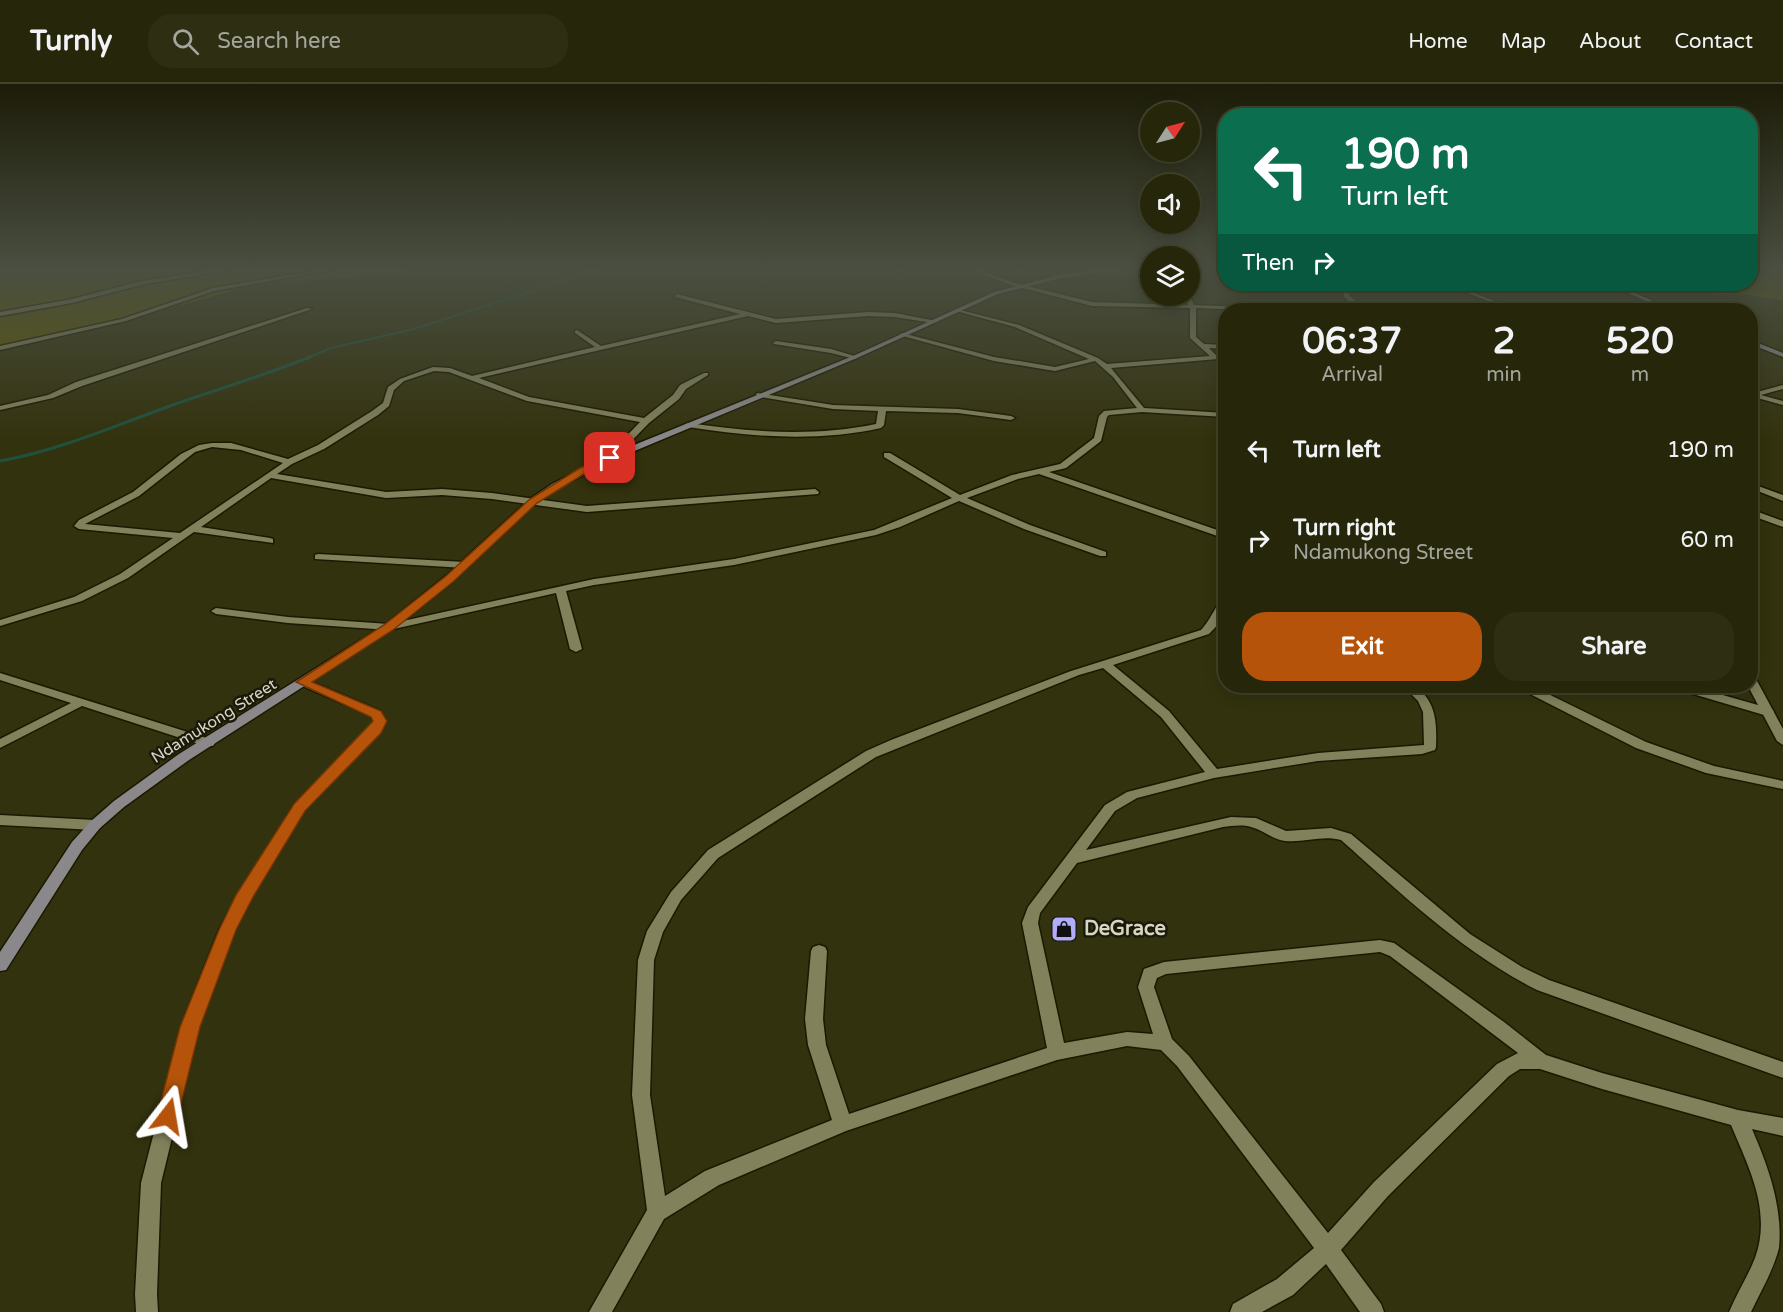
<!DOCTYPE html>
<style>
body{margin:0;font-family:"Varela Round",sans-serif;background:#2e2e13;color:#f1f3f6;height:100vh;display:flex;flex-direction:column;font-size:22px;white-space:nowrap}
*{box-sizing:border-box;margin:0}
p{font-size:20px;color:#a4a59c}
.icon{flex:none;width:33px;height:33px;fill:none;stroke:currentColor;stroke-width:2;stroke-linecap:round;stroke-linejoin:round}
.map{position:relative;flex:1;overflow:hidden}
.panel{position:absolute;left:1218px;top:219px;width:540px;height:390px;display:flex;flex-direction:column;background:#26260a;border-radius:24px;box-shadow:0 3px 15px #0003,0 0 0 2px #42432b}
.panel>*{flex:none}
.top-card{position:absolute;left:1218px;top:24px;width:540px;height:183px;border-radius:24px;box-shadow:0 3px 15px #0003,0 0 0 2px #42432b;background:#0b6e4f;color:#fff;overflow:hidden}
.needle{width:39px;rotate:54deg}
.fabs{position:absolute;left:1140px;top:18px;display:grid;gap:12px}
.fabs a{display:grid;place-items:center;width:60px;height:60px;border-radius:50%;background:#26260a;box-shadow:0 3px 15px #0003,0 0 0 2px #42432b;font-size:30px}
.pin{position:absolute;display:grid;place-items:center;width:51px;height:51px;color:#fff;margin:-26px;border-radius:12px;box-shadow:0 3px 9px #0006}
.me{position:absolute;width:66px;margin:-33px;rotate:14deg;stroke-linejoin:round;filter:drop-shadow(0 0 4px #0008)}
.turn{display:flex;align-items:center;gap:21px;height:126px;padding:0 24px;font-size:27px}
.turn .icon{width:78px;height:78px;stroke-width:2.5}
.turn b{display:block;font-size:42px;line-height:51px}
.then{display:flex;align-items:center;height:57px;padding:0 24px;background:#0003;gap:12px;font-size:22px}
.eta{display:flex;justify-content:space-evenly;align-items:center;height:102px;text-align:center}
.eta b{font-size:36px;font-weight:700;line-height:42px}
.button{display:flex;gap:12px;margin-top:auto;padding:12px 24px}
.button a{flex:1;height:69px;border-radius:24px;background:#b45309;color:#fff;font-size:24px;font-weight:700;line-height:69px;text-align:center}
.button a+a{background:#2e2e13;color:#f1f3f6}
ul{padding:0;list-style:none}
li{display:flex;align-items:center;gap:18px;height:90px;padding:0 24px}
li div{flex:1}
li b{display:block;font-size:22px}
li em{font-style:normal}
header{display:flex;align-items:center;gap:36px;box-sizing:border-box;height:84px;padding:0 30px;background:#26260a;border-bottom:2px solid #42432b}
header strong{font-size:28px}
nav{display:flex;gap:33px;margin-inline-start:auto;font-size:21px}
.search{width:420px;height:54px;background:#2e2e13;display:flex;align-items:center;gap:15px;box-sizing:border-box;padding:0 21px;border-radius:24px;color:#a4a59c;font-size:22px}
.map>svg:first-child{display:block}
.green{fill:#5a5600}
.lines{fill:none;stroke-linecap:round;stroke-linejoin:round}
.stream-far1{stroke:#1f513f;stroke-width:2}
.stream{stroke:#1f513f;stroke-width:3}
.minor-casing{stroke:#1b1901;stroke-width:3}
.tertiary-casing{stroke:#1b1901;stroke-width:3}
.secondary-casing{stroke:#1b1901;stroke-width:3}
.minor{fill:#81815c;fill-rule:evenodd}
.tertiary{fill:#81815c;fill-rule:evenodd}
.secondary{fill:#8a888a;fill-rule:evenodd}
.route{fill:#b45309;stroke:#753606;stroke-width:1.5}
.labels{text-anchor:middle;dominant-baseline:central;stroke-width:5;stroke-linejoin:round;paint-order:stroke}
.street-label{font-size:16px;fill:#d6d6c2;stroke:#1a190a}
.near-poi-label{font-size:20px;font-weight:bold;fill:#d6d6c2;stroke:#1a190a;text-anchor:start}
</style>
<header>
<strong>Turnly</strong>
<div class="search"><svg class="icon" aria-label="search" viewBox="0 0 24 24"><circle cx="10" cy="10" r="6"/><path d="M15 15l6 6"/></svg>Search here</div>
<nav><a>Home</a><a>Map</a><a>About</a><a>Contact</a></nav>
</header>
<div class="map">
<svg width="1783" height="1228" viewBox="0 0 1783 1228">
<rect width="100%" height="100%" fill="#33320e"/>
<path class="green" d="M0 184H400L404 190 259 199 201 216 0 264Z
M1783 190V217L1751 211 1657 207 1674 200H1750L1751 191Z"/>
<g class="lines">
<path class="stream-far1" d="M307 274 331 264 414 245 603 184"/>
<path class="stream" d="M0 377C57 367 112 343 167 323 215 306 263 292 310 273"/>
<g class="minor-casing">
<path id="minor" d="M225 184H238L141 201 72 219 0 232V228L72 215 141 197Z
M330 184H342L214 207 126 237 0 266V262L122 235 213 204Z
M372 184H377L369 193H365Z
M902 184H915L901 188 898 186Z
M965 184H973L1015 199 1092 218 1188 221 1184 212 1190 211 1194 221 1248 223 1246 226 1196 224V253L1204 260 1226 261V265L1209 264 1218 273V275L1111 284 1144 324 1226 329V333L1142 328 1109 331 1107 333 1101 357 1066 384 1049 388 1226 449V455L1039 390 1018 395 967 414 1030 441 1106 468V472H1100L1024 445 959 417 900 443 876 451 734 481 594 501 566 507 582 565 576 568 570 565 556 509 389 546 288 539 216 530 211 527 216 524 288 533 389 540 594 495 734 475 874 446 952 414 884 373V369H890L960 411 1012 391 1060 380 1094 354 1099 332 1104 327 1137 324 1113 293 1095 277 1055 287 994 277 899 251 902 249 994 273 1055 283 1089 275 1015 243 956 227V225L1019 241 1098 274 1107 280 1210 272 1190 254V224L1092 222 1011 201Z
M1092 184H1100L1107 187 1104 189Z
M1341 200H1345L1350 212 1365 226H1359L1344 213Z
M1444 200H1451L1518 226H1511Z
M677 210 776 235 868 228 895 229 936 237 933 239 895 233 868 232 776 239 748 232 479 294 529 313 644 334 673 311 680 301 704 289H708V291L686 305 679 315 649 339 613 376H610L606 374 607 372 640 338 527 317 449 288 434 287 404 297 394 306 389 322 378 331 324 365 292 380 277 390 386 408 442 405 492 409 587 422 815 405 819 408 818 410 587 428 492 415 442 411 386 414 271 394 201 443 270 454 273 455V459L194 448 128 494 82 517 0 542V536L74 513 120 490 173 454 79 445 74 442 79 436 133 408 181 370 199 361 212 359H231L288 375 318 361 372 327 383 319 388 303 400 295 433 283 450 284 472 292 595 263 575 249V247L577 246 601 262 740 230 675 213ZM212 363 241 366 283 379 180 449 85 440 139 412 195 368Z
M307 224 312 225 82 302 53 314 0 326V322L48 311 76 298Z
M776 257 831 265 858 273 855 275 831 269 774 260 773 259Z
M1750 308 1783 317V321L1750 312Z
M757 309 833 321 958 325 1011 332 1015 334 1011 336 958 329 886 327 884 341 881 344C817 358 752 353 688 343L684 341 688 339C750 348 814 353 876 340L878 327 833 325 760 313 756 311Z
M1750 399 1783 411V417L1750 404Z
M1750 425 1783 437V443L1750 431Z
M318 470 465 478 470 481 465 484 315 475V471Z
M1226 511C1226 531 1223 536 1209 550L1113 581 1169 627 1217 685 1318 669 1424 661 1423 628 1418 617 1403 602H1416C1436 619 1437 637 1436 663L1435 666 1422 670 1318 677 1214 694 1137 714 1115 727 1086 766 1231 733 1256 734 1286 747 1331 744 1351 750 1470 850 1522 883 1549 896 1783 978V994L1537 906C1462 868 1403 811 1341 756 1322 751 1304 759 1285 757 1272 755 1263 746 1251 743 1242 740 1232 742 1223 743L1077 779 1040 829 1038 839 1064 959 1127 948 1153 950 1138 903 1144 885 1164 878 1380 856 1394 859 1504 938 1546 971 1602 989 1738 1026 1783 1034V1052L1752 1045C1768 1082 1783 1123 1779 1164 1773 1187 1761 1207 1751 1228H1729C1737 1209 1748 1192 1755 1174 1772 1127 1749 1084 1731 1041L1602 1005 1540 985H1520L1509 992 1388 1112 1341 1166 1381 1220 1384 1228H1360L1326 1180 1293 1211 1262 1228H1230L1233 1220 1277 1195 1314 1164 1177 982 1161 966 1127 962 1057 976 846 1047 719 1101 664 1135 612 1228H589L647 1126 632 1011 638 876 647 847 671 808 708 766 866 667 891 656 1071 587 1201 546C1211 536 1218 516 1226 511ZM1103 584 1161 633 1205 688 1127 708 1105 721 1028 823 1022 839 1047 964 849 1030 826 961 823 935 827 867 825 863 819 861 813 863 811 867 805 935 808 961 832 1036 705 1087 665 1112 650 1011 654 876 663 848 681 816 718 774 876 673 1079 591ZM1380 868 1390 872 1518 969 1497 980 1374 1098 1328 1149 1189 972 1172 955 1154 903 1157 894 1166 890Z
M0 589 213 656 215 659 213 662H205L82 622 0 664V655L71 619 0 596Z
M302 594 380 627 386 637 380 648 304 727 252 813 235 846 199 943 161 1099 157 1210 158 1228H136L135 1210 141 1099 181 943 219 846 240 807 294 721 371 643 374 637 371 632 298 600 296 598Z
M1532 602 1646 658 1714 682 1783 697V705L1706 689 1636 664 1528 609 1526 606 1528 603Z
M1674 602H1691L1772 625 1774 628 1768 632 1764 631 1676 605Z
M0 731 95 736 100 738 102 741 100 744 95 746 0 741Z"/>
</g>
<g class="tertiary-casing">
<path id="tertiary" d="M1783 301V305L1750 314V310Z
M1750 592 1756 595 1783 645V661L1777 657 1748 602H1750Z"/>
</g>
<g class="secondary-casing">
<path id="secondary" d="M1123 184H1143L1062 194 998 210 857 274 613 376 558 404 536 419 454 496 393 545 189 676 124 723 100 744 82 766 6 886 0 887V868L72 758 90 738 114 717 179 670 385 541 446 492 530 415 552 400 607 372 853 272 994 208 1062 190Z
M1607 200H1614L1674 226H1667Z
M1750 256 1783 269V273L1750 260Z"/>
</g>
<use href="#minor" class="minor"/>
<use href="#tertiary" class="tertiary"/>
<use href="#secondary" class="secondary"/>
</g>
<linearGradient id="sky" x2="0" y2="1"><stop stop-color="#1c1c08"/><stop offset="0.52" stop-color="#4a4f41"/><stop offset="1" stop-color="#4a4f41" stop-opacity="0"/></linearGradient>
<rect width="1783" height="356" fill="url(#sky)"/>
<path class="route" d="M607 372 615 374 587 388 537 419 454 497 393 546 312 598 381 627 387 637 381 649 305 727 253 813 236 846 200 943 178 1032 175 1039 168 1041 160 1039 157 1032 180 943 219 846 236 811 294 720 373 637 371 633 296 598 384 541 446 492 530 415 580 384Z"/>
<defs>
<g id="shop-square" transform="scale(1.35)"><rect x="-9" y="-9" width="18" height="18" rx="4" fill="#b2adf9" stroke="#1a190a"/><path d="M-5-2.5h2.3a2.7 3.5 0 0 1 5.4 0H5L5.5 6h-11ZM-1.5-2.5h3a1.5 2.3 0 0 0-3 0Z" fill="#111"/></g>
</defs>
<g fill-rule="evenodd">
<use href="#shop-square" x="1064" y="845"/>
</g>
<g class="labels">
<g class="street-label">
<text transform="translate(214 637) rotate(-32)">Ndamukong Street</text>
</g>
<g class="near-poi-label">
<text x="1084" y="845">DeGrace</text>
</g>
</g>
</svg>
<div class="fabs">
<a><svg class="needle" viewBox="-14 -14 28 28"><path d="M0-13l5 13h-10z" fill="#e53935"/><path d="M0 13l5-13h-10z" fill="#a4a59c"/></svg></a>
<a><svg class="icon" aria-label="sound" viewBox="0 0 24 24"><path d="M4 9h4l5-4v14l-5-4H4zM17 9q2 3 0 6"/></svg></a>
<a><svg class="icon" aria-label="layers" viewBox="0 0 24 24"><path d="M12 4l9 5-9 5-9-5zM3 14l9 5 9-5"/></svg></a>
</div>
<div class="pin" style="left:610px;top:374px;background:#d93025"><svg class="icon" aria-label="arrive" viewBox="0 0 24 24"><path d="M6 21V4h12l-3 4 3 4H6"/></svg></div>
<svg class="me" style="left:168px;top:1032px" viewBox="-20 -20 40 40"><path d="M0-17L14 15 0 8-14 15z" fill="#b45309" stroke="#fff" stroke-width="4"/></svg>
<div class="top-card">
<div class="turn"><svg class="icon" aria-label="left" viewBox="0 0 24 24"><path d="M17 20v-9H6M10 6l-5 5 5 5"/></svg><div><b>190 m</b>Turn left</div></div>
<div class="then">Then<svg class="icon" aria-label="right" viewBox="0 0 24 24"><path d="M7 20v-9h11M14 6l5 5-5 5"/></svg></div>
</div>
<section class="panel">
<div class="eta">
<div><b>06:37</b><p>Arrival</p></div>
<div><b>2</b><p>min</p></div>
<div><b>520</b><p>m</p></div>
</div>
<ul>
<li><svg class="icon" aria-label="left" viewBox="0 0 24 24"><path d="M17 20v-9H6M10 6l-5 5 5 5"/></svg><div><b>Turn left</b></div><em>190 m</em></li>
<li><svg class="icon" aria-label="right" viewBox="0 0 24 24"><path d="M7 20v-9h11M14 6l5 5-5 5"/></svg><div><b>Turn right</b><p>Ndamukong Street</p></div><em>60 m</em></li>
</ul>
<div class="button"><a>Exit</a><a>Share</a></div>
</section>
</div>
